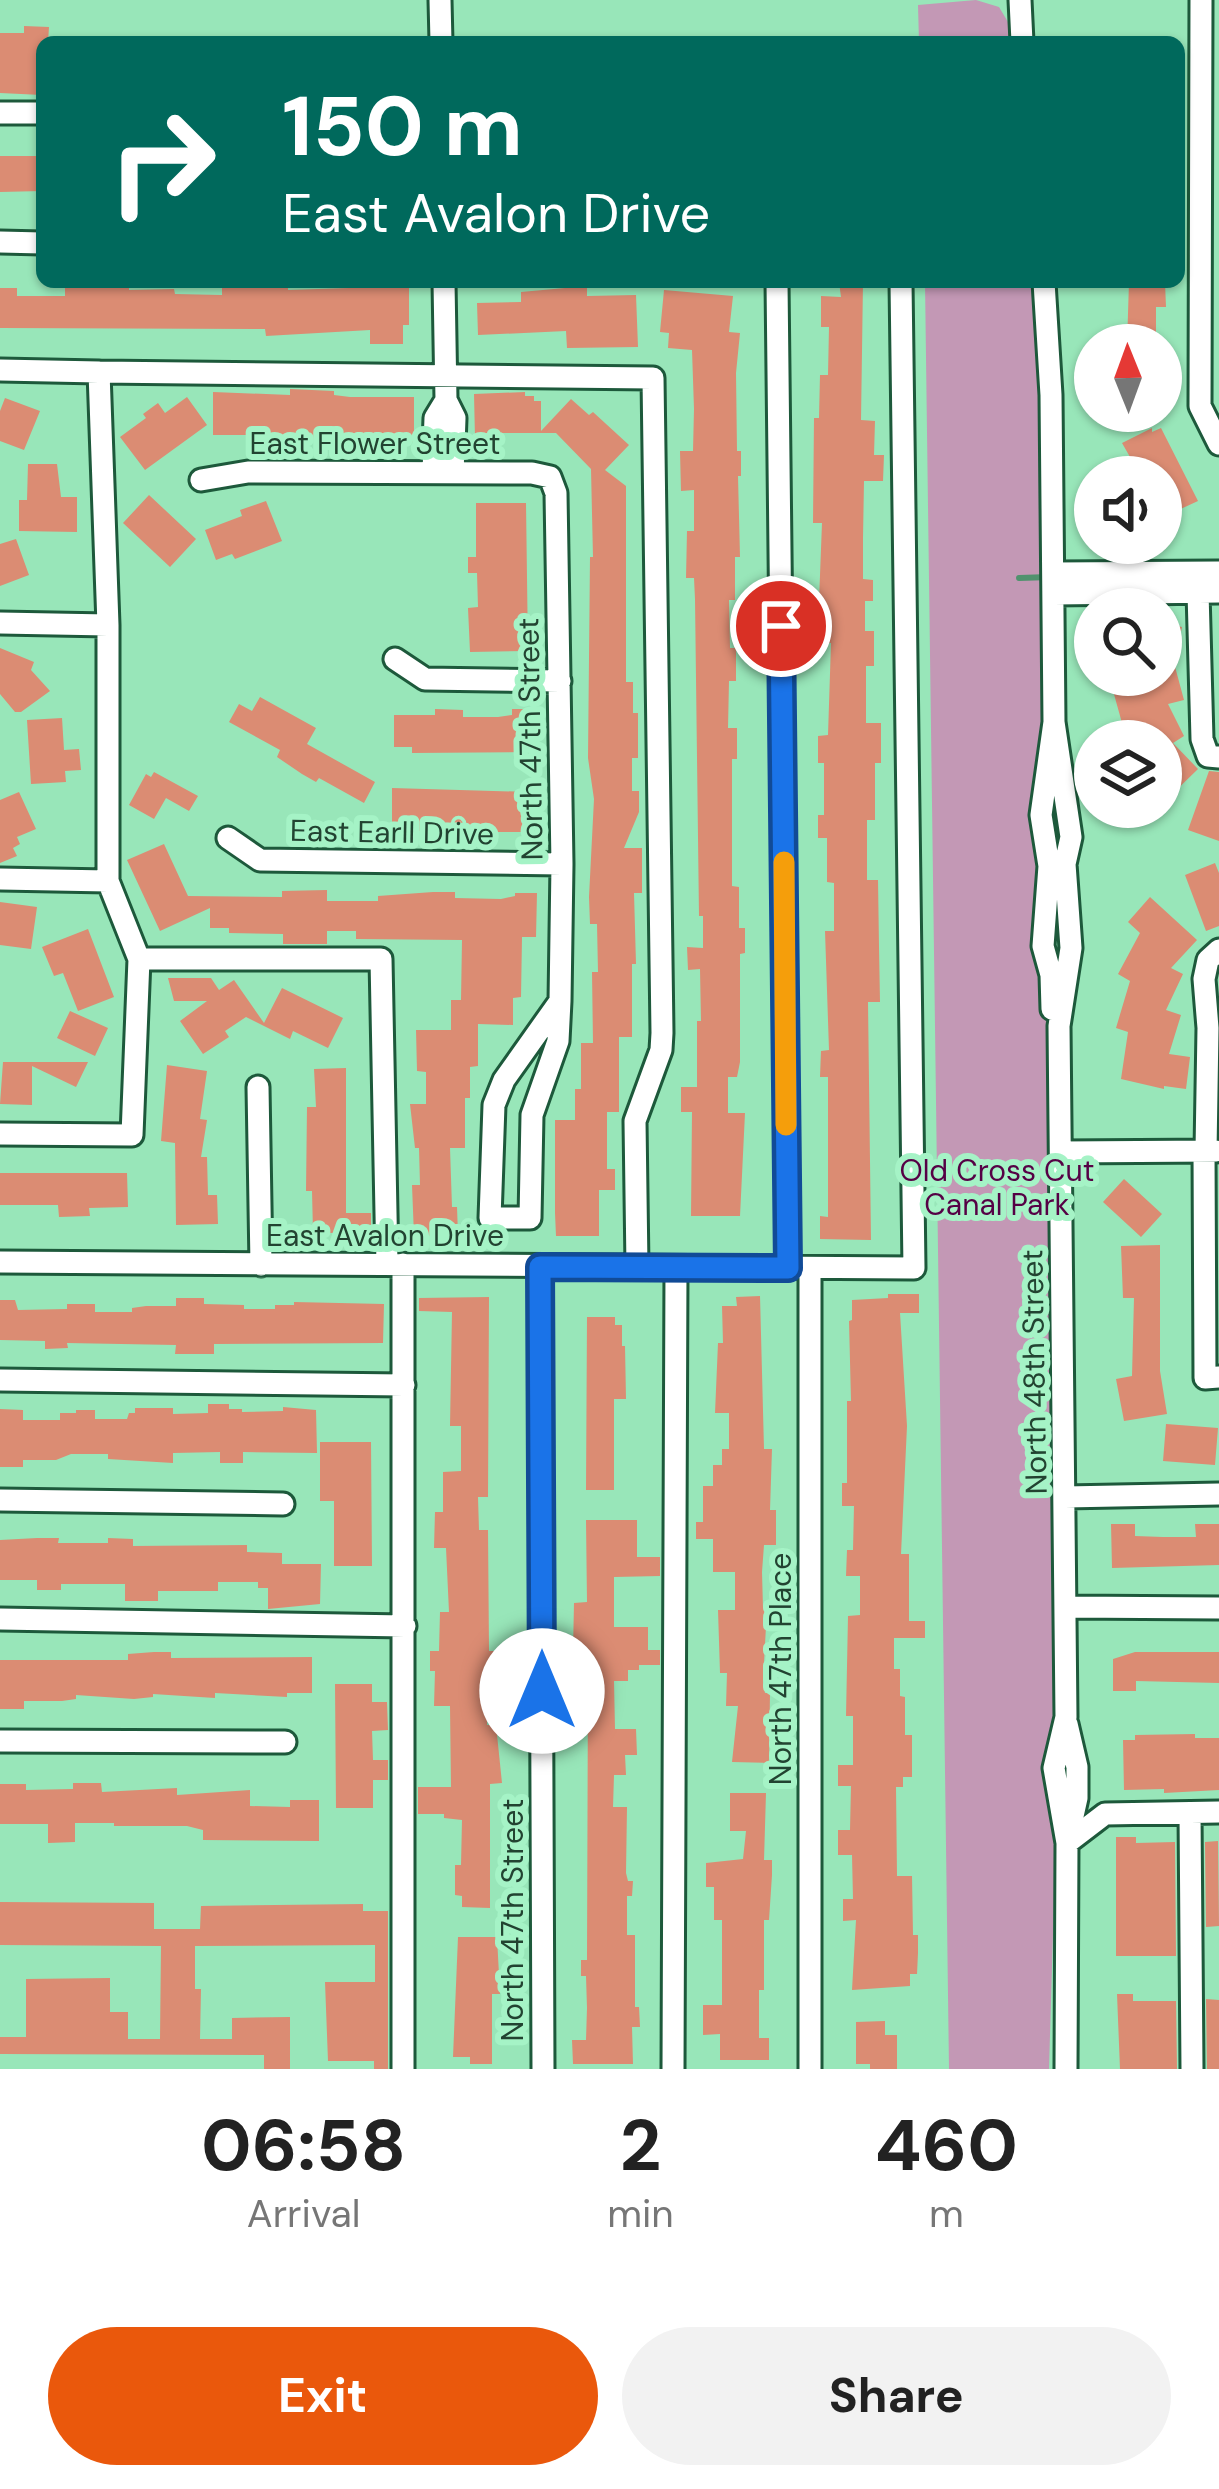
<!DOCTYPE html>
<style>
body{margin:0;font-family:"DM Sans",sans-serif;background:#f2f2f2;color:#222;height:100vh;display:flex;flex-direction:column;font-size:45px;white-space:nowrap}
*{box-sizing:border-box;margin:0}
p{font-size:39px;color:#767676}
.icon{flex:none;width:66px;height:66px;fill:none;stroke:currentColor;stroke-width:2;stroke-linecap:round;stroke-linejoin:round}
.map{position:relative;height:2069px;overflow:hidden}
.details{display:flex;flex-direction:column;background:#fff;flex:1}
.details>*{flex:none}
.guide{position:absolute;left:36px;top:36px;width:1149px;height:252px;border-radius:18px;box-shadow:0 3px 9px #0004;background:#00695c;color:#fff;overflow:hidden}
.needle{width:78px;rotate:359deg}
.controls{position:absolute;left:1074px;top:324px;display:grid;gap:24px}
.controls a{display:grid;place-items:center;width:108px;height:108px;border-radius:50%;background:#fff;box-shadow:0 3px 9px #0004;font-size:60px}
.pin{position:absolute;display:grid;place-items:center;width:102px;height:102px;color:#fff;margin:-51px;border:6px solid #fff;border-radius:50%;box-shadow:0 3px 12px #0007}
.me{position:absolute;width:132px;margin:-66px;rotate:0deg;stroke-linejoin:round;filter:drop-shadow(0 0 9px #0008)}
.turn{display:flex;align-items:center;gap:42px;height:252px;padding:0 48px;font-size:54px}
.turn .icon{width:156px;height:156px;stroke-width:2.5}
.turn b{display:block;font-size:84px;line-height:102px}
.eta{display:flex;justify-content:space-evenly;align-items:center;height:204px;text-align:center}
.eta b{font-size:72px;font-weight:700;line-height:84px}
.action{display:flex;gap:24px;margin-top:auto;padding:24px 48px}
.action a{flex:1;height:138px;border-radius:72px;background:#ea580c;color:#fff;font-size:48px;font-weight:700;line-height:138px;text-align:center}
.action a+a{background:#f2f2f2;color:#222}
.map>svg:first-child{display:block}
.green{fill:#c398b5}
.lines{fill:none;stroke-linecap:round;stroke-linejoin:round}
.stream{stroke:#50926e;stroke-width:6}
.building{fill:#db8c73}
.minor-casing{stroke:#1d593b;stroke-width:27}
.minor{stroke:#fff;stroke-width:21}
.route-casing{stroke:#114b97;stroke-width:30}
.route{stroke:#1a73e8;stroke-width:21}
.slow{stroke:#f59e0b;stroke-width:21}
.labels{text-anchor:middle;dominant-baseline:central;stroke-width:12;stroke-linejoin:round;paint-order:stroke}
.street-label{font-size:30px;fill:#224331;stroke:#a5f3c6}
.park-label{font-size:30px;fill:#550145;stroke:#a5f3c6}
</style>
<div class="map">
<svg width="1219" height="2069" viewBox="0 0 1219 2069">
<rect width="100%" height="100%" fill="#98e6b9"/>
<path class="green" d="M976 0 999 7 1008 22 1010 42H919L918 5Z
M925 282H1033L1037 318 1055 1606 1056 1833 1049 2069H949Z"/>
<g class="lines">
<path class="stream" d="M1019 578 1050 577"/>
</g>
<path class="building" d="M24 26 49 27 48 42H42V95L0 93V33H24Z
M0 156H42V191L0 192Z
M106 282H129V290L174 289 175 294 222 295V286L261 287V282H288V290L409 286V325H403V344H370V330L266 336 265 329 0 328V288H17V296H65V287H106Z
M839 282H863L861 420 875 421 874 455H884L883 481H864L863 538V579L873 580V601H865V631H874V666H866V723H881V763H875V820H867V880H878L879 947 880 1002H868L871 1240 820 1239V1216L828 1217V1077H820L821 1051 829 1050 825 931H834V883L827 882V838H818V815H824V763H818V736L828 735 831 643H824V601H819L822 523H813L814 418H819L820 375H828L829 327H821V296L841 297Z
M1129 282H1165L1166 307H1156V345H1127Z
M587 286V296L636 295 638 347 567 348 566 331 478 335 477 303 521 302V292Z
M664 290 733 296 729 332 740 333 736 373 737 451H741V476H738L740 557H735V600H729L730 648H736V681H729L728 728H737V759H732V886L739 887V928H745V953L740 954V1062L737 1077H728V1113H745L740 1216H691L692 1112H681V1087H697V1021H701L700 969 688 970 687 947 703 948V916H699L695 599 694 578H686L687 531H694V490L681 491 680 451H693L694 409 692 350 668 348 669 333 660 332Z
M290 389 334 391V395L350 397H414V442H392V438L290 441V435H213V392L290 395Z
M525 392V396H534V401H541V431L571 399 589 415 593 412 629 445 605 470 626 486V682H633V713H638V758H632V791H639V812L624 848H642V893H634L636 964H632V1037H619V1112H607V1169H615V1190H599V1236H556L555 1213V1120H575V1089H581V1043H593L592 972H598L597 924H590L589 897 594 799 588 758 590 557H593L591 469 556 433H501V438H475L474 394Z
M187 397 207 425 145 470 120 437 146 418 143 414 158 403 165 413Z
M5 398 40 411 24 450 0 441V411Z
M1152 428V432L1161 428 1198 501 1161 518V477H1128L1121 461 1130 457 1122 443Z
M28 464H57L61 497H77V532L19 531V500H27Z
M149 495 196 539 170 567 123 523Z
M266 501 282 541 235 559 232 554 216 560 205 530 242 516 240 510Z
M476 503H526L528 651 470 652 468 608 478 607 477 573H468V557H476Z
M16 539 29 575 0 586V544Z
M1161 622 1182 627 1174 663 1184 700 1168 704 1184 736 1173 743 1198 769 1161 805V741H1127L1112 687 1114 683 1143 675H1161Z
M0 648 34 662 31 670 50 691 21 712H15L0 694Z
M260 697 316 728 307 744 375 782 364 803 319 778 316 782 302 774 277 757 280 750 229 722 239 704 252 711Z
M435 709 463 710V717H498L512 715V709H535V752L412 753V747H394V715H435Z
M62 718 64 750 79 749 81 770 65 771 66 782 31 784 27 720Z
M1209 771 1219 772V841L1188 830Z
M154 772 198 796 189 811 166 798 154 819 129 805 146 774 151 777Z
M392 788 531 792V832H466V826H420V831H392Z
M19 792 36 829 17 837 20 844 13 848 17 856 0 863V800Z
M164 844 188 896 282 897V891L327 890V901H378V896L433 892H455V898L501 899 515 896V893H537L536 937H522L521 997 513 998V1025L478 1024V1066L470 1067V1098H465V1148H450L452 1207H457L458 1235 414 1236 412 1185H420L419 1148H415L410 1104H426V1072L417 1071 416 1030H451V1000H461L462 940 356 939V931H327V944H283V934L229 933V928H210V908L160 931 127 860Z
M1215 863 1219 873V926L1206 931 1185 875Z
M1150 897 1197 940 1171 968 1183 974 1166 1010 1181 1015 1169 1054 1190 1057 1186 1089 1164 1086V1089L1121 1079 1128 1032 1116 1028 1130 981 1118 974 1140 933 1128 922Z
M0 902 37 907 31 949 0 945Z
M88 929 114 997 78 1011 63 973 54 976 42 947Z
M168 978H211L219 990 234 980 264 1023 282 988 343 1018 328 1048 293 1031 290 1039 246 1017 225 1031 229 1037 203 1054 180 1021 207 1001H174Z
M70 1011 108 1028 95 1056 57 1038Z
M3 1062H88L76 1087 32 1066V1105L0 1104Z
M167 1065 207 1071 200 1119 207 1120 201 1157H207L208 1195H217L218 1224 176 1225 175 1143 161 1141Z
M346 1068V1213H371V1235L313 1232 312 1191H306L307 1107H316L314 1069Z
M0 1173H127L128 1207 89 1208 90 1216 59 1217 58 1205H0Z
M1124 1179 1162 1214 1141 1237 1103 1202Z
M1160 1245V1371L1167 1414 1124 1421 1116 1379 1132 1376 1134 1298H1123L1121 1246Z
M888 1294H919V1313H900L907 1426 901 1554H909V1621H925V1638H894V1669H900V1696L905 1697V1735H912V1777H903V1787H896L897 1876H912L913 1935H918V1953L917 1974H910V1986L852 1990 856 1920 843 1921V1899H853L852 1855H838V1830H850L851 1786H838V1765H853V1716H846L848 1616 860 1615V1576H846L847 1550H853L854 1506H842V1483H847V1401H851L849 1321 852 1320V1300L888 1298Z
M760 1296 764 1449H772L770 1510H776V1545H764L762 1572 763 1608H767L763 1681 765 1693H770L769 1763 732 1762 738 1706H726L727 1673H720L718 1610H735V1572H713V1539H696V1522H703V1486H713V1465H722V1449H729V1413H715L718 1343H723L722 1306H737L736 1297Z
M489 1297 488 1497H478L479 1530H488L489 1651H499V1678H487V1725H496L502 1783 490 1784V1908L462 1907V1896L455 1895V1865H461L462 1820 444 1818V1814H418V1787H451L450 1706H434L435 1671H430V1651H439L440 1612H449L446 1548H434L435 1512H443V1472L461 1471V1426H450L452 1312 419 1311V1298Z
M176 1298H204V1304L244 1305V1309H275V1305H294V1302L384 1304 383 1343 214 1344V1354H175L176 1345 67 1343 68 1348 45 1349V1341L0 1340V1300H15L18 1310 67 1309V1304H95V1312H132V1308L146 1306H176Z
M587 1317H615V1325H622V1346H625L626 1399H614V1490H586Z
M208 1404H229V1409H242V1412L283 1411V1407L316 1410 317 1453 243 1452V1463H220V1452L173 1453V1463L108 1459V1454H71L56 1460H23V1467H0V1409L23 1410V1420H60V1413H76V1410H95V1419H127L129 1413H135V1408H173V1414L208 1413Z
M1166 1424 1218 1428 1215 1465 1163 1461Z
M320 1442H371L372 1566H334V1501H320Z
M586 1520H637V1557H660V1576L614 1577V1627H648V1650H660V1665H639V1670H628V1681H614L615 1729H636L637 1755H625L626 1775H614L613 1807H627L626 1873 628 1881H633L632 1896H627V1935H635V2007H639L640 2027H632L633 2064H573L572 2040H586L587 2008 586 1976H581V1960H587L588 1671H573V1650L574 1603 587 1602Z
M1111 1524H1135V1536L1163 1537H1196L1195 1524H1219V1565L1112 1568Z
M37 1538H59L58 1543H108V1538L133 1539V1546L247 1545V1552L282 1553V1564H321L320 1604 268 1609V1588H258V1582H218V1591H158V1601H125V1584H61V1590H37V1580H0V1540Z
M154 1652H171V1658L312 1657V1693H287V1697L215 1693V1698L153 1694V1697L134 1699 76 1695V1699L62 1701H24V1709H0V1660H128V1654Z
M1135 1652H1219V1683L1136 1681V1691H1113V1659Z
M335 1684H372V1702H387L388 1730 372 1731 373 1760H388V1780H373V1808H336Z
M1195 1734V1738H1219V1790L1164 1793V1789L1124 1790 1123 1740H1135V1735Z
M73 1783H101L102 1792 177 1788V1795L250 1790V1806L290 1807V1800H319V1841L203 1840V1830L187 1826H114V1823H75V1842L48 1843V1824H0V1784H26V1790L73 1789Z
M730 1793H766L764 1860H772V1875L769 1920H764V1990H759V2038H769V2060H720V2034L703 2035V2005H722V1920H714V1887H706V1863L743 1859 746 1831H730Z
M1116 1837H1136V1843L1175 1842 1176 1956H1116Z
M1218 1841 1219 1926 1206 1927 1205 1842Z
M0 1902 154 1903V1929H200L201 1906 363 1904V1911H388V2069H374V2061H328L325 1982H375V1945L195 1946V1989H201L200 2039H232V2018L290 2017V2069H264V2055L0 2054V2037H26V1979L110 1978V2012H128V2039H160L161 1946 0 1945Z
M458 1937H497L500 1994H492V2064H470V2057H453Z
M1117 1994H1133V2001H1176L1177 2069H1120Z
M1206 1999 1219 2000V2069H1207Z
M885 2021V2035H897V2069H870V2064H856V2022Z"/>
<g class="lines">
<g class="minor-casing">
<path id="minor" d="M440 0 441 42
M1020 0 1022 42
M1201 0 1200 406 1219 444
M0 113H42
M0 242 42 243
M444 282 446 400 455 418 453 473
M777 282 788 1269
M1044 282 1051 395 1054 722 1041 815 1049 866 1043 946 1051 975 1052 1009
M0 370 99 372 108 625V881L139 959 132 1135 0 1134
M99 372 653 378 662 1033 661 1050 635 1121 637 1267
M433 472 435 418 446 400
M201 480 248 472 532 473 550 477 556 493 562 864 560 1001 558 1041 532 1115 530 1218H490L494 1105 504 1080 560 1001
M1054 573 1219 572
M1198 592 1202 739 1208 756 1219 757
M1054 594 1219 592
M0 623 108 625
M395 659 425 679 560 681
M1054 722 1071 837 1065 864 1071 948 1059 1026 1066 1717 1054 1768 1067 1843
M228 838 260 860 562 864
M0 879 108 881
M139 959H381L387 1264
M258 1087 261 1265
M1204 1151 1205 1378 1219 1377
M1206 1151 1208 1028 1204 979 1208 960 1219 950
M1061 1152 1216 1151
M0 1262 914 1268 901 282
M540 1266 543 2069
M810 1268V2069
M0 1380 404 1385
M1065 1497 1219 1494
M0 1500 283 1504
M1067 1607 1219 1608
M0 1619 405 1626
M0 1741 285 1742
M1190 1813 1192 2069
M1067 1843 1105 1814 1219 1812
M403 2069V1264
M673 2069 676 1268
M1066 2069 1067 1843 1077 1798V1767L1067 1724"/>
</g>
<use href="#minor" class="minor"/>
</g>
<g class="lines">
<g class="route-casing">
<path id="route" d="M542 1691 540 1267 788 1268 781 626"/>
</g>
<use href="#route" class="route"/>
<path class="slow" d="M784 862 786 1125"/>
</g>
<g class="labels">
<g class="street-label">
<text x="375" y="443">East Flower Street</text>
<text transform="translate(530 739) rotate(-91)">North 47th Street</text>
<text transform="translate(392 832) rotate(1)">East Earll Drive</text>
<text x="385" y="1235">East Avalon Drive</text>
<text transform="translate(1034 1372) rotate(-91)">North 48th Street</text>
<text transform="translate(780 1669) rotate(-90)">North 47th Place</text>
<text transform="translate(512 1920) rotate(-90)">North 47th Street</text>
</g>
<g class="park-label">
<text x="997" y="1170">Old Cross Cut<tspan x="997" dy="34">Canal Park</tspan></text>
</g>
</g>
</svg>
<div class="controls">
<a><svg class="needle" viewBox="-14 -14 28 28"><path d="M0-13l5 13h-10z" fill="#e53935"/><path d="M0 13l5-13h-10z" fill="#767676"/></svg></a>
<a><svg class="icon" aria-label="sound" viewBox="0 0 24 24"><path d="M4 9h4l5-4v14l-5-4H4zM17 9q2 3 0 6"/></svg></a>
<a><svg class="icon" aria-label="search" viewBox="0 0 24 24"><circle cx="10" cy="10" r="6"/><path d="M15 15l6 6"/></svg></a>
<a><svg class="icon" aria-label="layers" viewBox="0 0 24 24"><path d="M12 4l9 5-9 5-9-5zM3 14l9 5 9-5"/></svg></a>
</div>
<div class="pin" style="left:781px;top:626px;background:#d93025"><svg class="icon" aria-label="arrive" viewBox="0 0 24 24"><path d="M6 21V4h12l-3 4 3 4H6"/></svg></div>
<svg class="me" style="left:542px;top:1691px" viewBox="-20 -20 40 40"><circle r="19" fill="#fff"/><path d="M0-13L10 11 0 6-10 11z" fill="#1a73e8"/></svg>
<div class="guide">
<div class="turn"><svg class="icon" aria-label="right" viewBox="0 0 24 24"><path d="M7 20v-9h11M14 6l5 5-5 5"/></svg><div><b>150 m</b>East Avalon Drive</div></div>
</div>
</div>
<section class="details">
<div class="eta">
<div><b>06:58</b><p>Arrival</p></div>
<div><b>2</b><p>min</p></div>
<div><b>460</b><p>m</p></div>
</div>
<div class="action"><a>Exit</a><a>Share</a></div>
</section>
